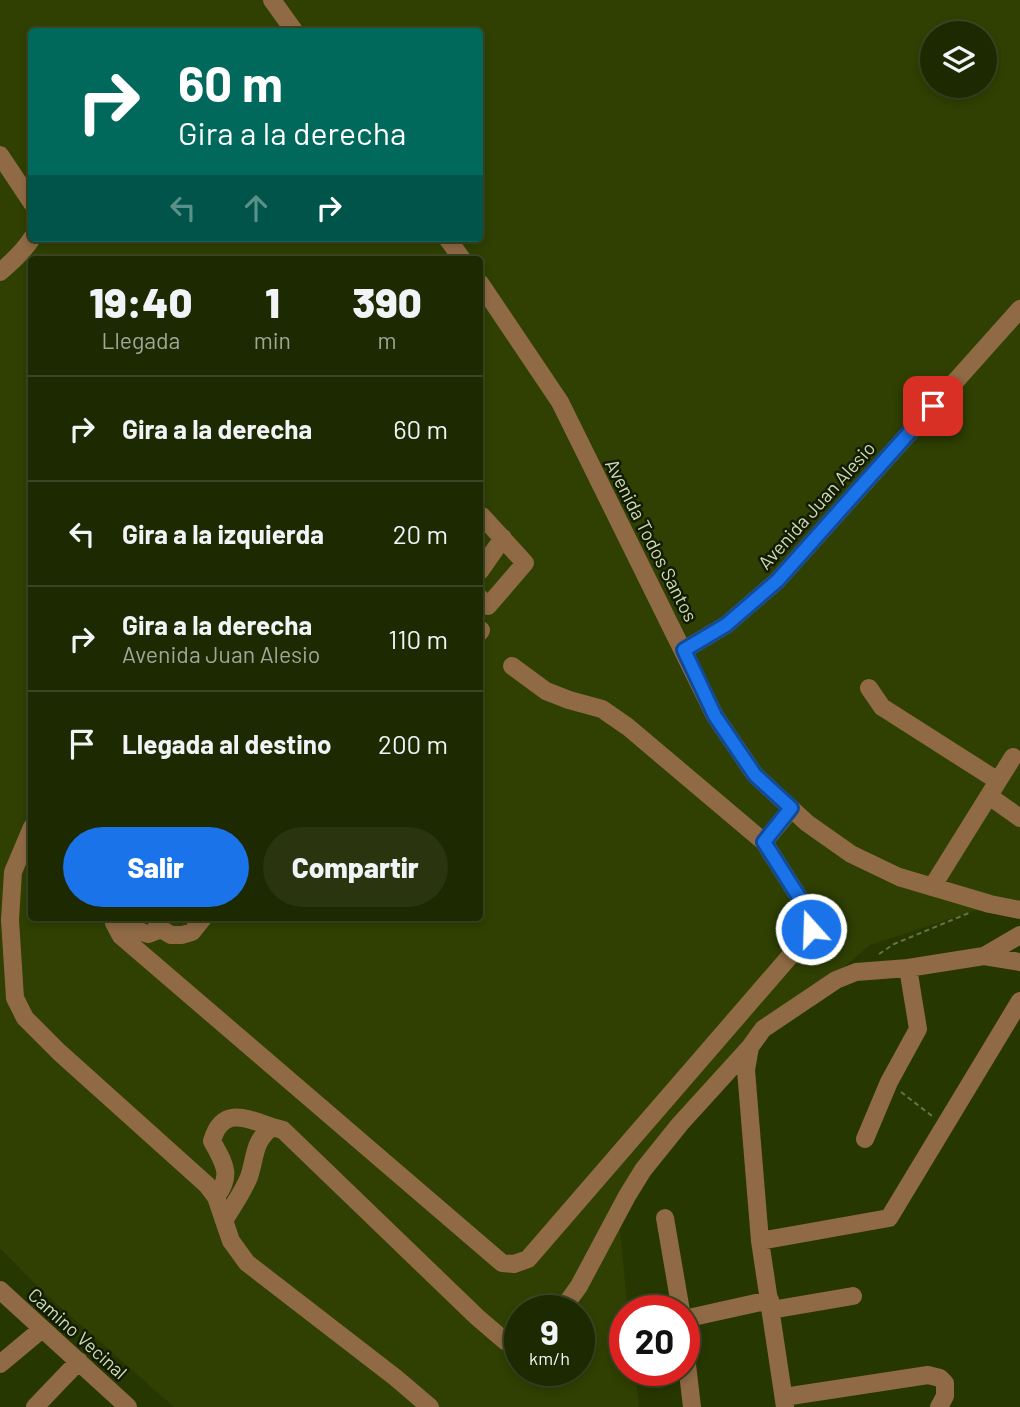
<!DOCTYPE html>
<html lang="es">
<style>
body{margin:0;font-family:Barlow,sans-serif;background:#2a3510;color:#f1f3f6;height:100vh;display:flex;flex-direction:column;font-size:26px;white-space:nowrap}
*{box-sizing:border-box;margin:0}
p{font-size:23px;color:#a0a699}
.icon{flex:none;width:38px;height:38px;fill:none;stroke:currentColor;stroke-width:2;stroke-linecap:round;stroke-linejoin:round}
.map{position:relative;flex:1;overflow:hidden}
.sheet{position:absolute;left:28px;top:256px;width:455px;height:665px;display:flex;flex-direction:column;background:#1d2901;border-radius:7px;box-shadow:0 4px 10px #0003,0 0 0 2px #3b4523}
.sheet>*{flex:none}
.guide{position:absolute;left:28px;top:28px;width:455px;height:214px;border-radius:7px;box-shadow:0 4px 10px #0003,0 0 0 2px #3b4523;background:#00695c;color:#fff;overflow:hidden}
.tools{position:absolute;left:920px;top:21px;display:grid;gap:14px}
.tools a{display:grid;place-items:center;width:77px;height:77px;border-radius:50%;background:#1d2901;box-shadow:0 4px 10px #0003,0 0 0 2px #3b4523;font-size:35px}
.speed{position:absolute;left:504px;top:1295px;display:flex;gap:14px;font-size:35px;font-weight:700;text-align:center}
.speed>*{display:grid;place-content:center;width:91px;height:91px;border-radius:50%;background:#1d2901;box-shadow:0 4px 10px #0003,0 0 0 2px #3b4523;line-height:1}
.speed small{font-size:18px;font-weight:400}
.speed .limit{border:10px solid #d22;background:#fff;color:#111}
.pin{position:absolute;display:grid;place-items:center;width:60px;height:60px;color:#fff;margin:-30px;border-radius:14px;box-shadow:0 4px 10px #0006}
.me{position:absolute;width:77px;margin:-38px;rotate:340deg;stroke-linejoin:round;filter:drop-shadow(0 0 5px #0008)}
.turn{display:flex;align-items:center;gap:24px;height:147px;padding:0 35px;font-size:32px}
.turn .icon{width:91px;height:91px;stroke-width:2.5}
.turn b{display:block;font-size:49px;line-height:60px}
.lanes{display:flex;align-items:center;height:66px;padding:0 35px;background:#0003;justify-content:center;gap:35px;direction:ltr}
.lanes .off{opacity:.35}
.eta{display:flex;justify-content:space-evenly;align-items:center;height:119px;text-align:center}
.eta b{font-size:42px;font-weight:800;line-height:49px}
.primary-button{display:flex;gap:14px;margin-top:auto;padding:14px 35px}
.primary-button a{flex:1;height:80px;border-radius:42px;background:#1a73e8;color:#fff;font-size:28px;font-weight:800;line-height:80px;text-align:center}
.primary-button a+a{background:#2a3510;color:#f1f3f6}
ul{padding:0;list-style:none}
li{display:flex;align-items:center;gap:21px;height:105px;padding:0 35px;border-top:2px solid #3b4523}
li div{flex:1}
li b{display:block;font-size:26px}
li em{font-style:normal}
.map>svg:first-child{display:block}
.built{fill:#2f4002;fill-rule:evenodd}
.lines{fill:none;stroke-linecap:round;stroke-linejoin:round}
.path{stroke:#657445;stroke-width:2;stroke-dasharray:5 3.5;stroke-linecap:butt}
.minor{stroke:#8f6a45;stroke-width:18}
.route-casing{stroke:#114b97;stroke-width:18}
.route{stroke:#1a73e8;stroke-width:12}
.labels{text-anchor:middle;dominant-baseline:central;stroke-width:5;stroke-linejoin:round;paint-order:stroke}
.street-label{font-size:19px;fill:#cddbb9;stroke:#131c02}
</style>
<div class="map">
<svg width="1020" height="1407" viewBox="0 0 1020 1407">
<rect width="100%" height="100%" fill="#273701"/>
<path class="built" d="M0 0H1020V905L1005 901 870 945 755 1042 617 1203 628 1311H625V1370H635L639 1407H174L42 1291 0 1248ZM32 32H480V238H32ZM933 33H985V86H933ZM32 259H480V917H32ZM520 1311H579V1370H520Z"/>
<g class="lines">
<path class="path" d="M879 954 894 944 969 913
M901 1092 932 1116"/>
<path class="minor" d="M272 0 295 32
M0 155 32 203
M447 238 462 259
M0 272C12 262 24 251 32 238
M480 283 560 402 715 716 755 775 807 823 851 854 899 877 990 904 1020 910
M480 515 482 516 525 563 488 606 480 598
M480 571 503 538
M480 632 481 630
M684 650 726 625 777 581 1020 309
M869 688 882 707 998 781
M989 796 1020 818
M32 827 13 872 10 920 15 998 25 1018 59 1052 207 1185 216 1197 231 1241 247 1263 396 1378 430 1407
M764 842 791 809
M932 887 1013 757
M114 917V923L121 936 502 1263 514 1264 528 1259 803 941 811 929V916L764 842 628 727 602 709 569 700 546 691 512 666
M155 917 161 929 171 935H182L192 932 204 917
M114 923 148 934 161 929
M984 956 1020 935
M750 1047 746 1070 760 1241 785 1407
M865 1139 889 1082 918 1029 908 968
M216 1197C233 1174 224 1164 212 1141 222 1106 246 1118 272 1127
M665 1218 681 1311
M224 1221C232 1207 243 1192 249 1177 256 1156 253 1142 272 1127L283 1130 477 1317 505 1341 520 1345
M760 1241 889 1218 1020 1001
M0 1290 128 1407
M771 1310 853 1296
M561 1311 579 1286 627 1196 643 1170 680 1124 750 1047 763 1029 836 980 856 972 908 968 984 956 1020 962
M684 1319 770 1300
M684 1339 692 1407
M0 1364 42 1329
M784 1397 928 1375 940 1378 945 1383V1396L939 1407
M35 1407 79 1361"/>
</g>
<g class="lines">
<g class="route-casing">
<path id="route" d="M811 929V916L764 842 791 808 755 775 715 716 684 650 726 625 777 581 933 406"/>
</g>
<use href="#route" class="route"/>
</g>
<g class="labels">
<g class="street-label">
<text transform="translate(816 505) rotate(-48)">Avenida Juan Alesio</text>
<text transform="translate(652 540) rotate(63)">Avenida Todos Santos</text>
<text transform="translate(78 1333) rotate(42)">Camino Vecinal</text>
</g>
</g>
</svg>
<div class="tools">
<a><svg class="icon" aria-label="layers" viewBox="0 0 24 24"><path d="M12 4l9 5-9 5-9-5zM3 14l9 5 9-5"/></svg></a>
</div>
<div class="speed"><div>9<small>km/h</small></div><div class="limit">20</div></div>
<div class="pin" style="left:933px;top:406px;background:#d93025"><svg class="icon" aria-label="arrive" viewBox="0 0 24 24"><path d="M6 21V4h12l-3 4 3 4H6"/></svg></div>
<svg class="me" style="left:811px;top:929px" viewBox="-20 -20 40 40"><circle r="17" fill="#1a73e8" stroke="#fff" stroke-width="3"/><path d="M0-11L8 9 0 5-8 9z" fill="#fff"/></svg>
<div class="guide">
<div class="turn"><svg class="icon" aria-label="right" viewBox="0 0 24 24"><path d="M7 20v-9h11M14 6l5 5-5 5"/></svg><div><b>60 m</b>Gira a la derecha</div></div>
<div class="lanes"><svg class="icon off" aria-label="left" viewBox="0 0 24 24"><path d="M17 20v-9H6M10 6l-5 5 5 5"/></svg><svg class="icon off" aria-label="ahead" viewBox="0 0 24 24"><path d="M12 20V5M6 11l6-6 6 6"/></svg><svg class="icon" aria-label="right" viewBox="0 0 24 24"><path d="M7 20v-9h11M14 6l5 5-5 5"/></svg></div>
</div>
<section class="sheet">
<div class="eta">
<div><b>19:40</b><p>Llegada</p></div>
<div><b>1</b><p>min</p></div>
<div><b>390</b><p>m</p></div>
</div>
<ul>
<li><svg class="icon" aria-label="right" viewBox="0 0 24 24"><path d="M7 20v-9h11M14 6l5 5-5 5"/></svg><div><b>Gira a la derecha</b></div><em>60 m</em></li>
<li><svg class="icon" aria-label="left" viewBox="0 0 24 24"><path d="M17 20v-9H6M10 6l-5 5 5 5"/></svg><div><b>Gira a la izquierda</b></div><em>20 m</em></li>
<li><svg class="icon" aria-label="right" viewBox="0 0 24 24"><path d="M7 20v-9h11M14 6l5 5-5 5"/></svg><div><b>Gira a la derecha</b><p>Avenida Juan Alesio</p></div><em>110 m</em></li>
<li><svg class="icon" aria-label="arrive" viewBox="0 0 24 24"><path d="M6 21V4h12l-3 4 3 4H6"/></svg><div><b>Llegada al destino</b></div><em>200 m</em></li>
</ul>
<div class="primary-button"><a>Salir</a><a>Compartir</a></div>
</section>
</div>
